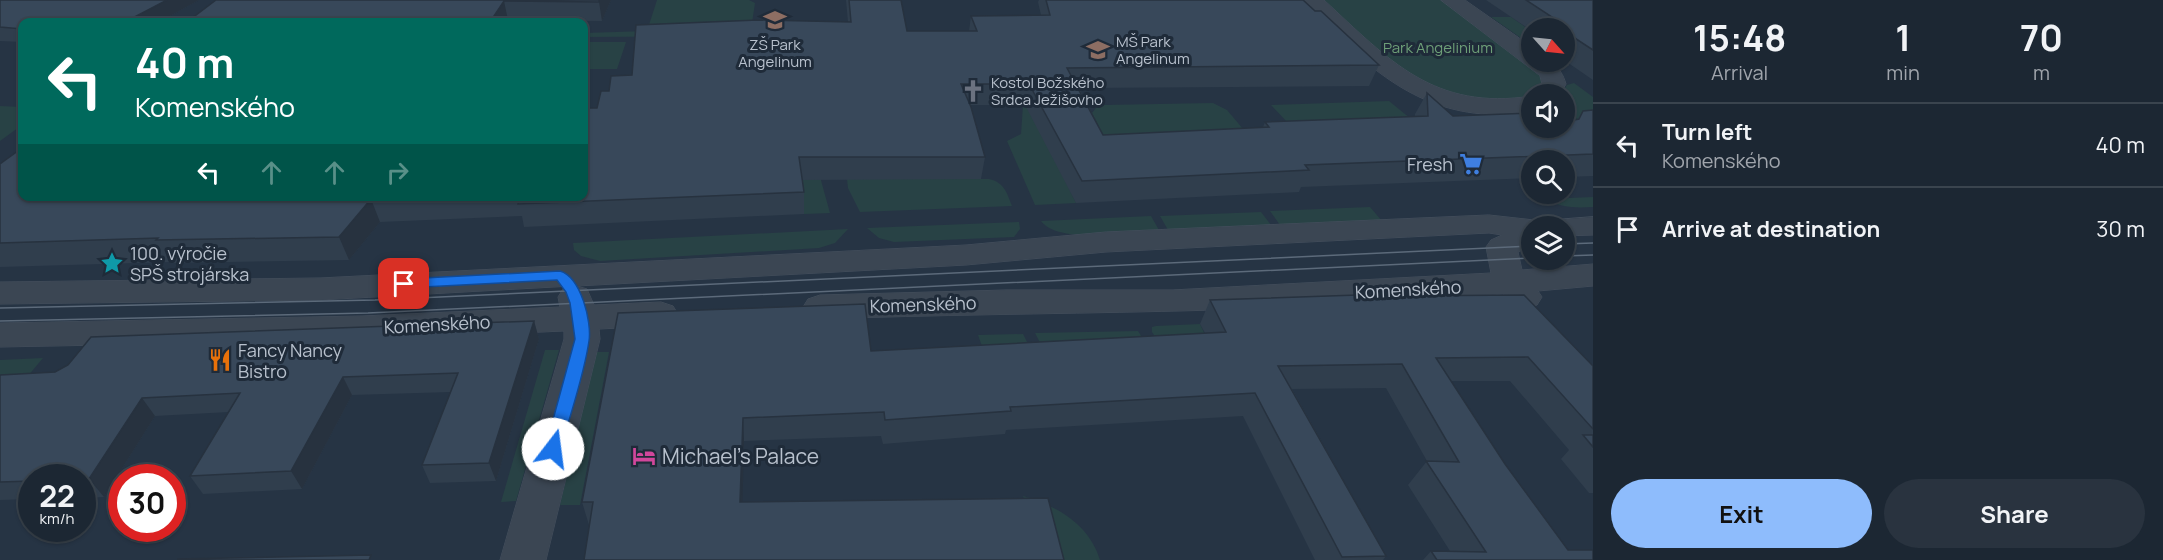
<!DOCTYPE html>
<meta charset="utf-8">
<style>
body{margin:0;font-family:Manrope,sans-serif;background:#29333f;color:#f1f3f6;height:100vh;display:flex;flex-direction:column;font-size:22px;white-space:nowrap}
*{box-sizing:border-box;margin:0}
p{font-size:20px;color:#a0a5ac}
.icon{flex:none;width:33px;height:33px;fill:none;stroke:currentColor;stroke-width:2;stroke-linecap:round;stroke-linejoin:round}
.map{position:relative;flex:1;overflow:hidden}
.panel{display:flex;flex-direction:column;background:#1c2733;width:570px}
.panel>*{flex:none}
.hud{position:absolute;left:18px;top:18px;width:570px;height:183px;border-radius:12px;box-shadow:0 2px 4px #0004,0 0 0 2px #3a444e;background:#00695c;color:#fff;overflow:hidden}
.needle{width:39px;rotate:117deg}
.tools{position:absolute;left:1521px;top:18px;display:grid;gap:12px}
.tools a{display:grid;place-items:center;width:54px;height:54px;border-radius:50%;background:#1c2733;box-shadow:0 2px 4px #0004,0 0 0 2px #3a444e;font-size:30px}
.speed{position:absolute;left:18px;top:464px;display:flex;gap:12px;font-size:30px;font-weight:700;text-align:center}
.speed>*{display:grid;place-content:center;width:78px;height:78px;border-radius:50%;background:#1c2733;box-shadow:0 2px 4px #0004,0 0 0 2px #3a444e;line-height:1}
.speed small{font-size:15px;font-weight:400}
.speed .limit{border:9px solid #d22;background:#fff;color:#111}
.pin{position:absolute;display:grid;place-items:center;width:51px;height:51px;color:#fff;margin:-26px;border-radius:12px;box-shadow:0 3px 9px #0006}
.me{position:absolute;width:66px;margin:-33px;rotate:15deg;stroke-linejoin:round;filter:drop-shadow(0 0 4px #0008)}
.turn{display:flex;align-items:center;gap:21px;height:126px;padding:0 18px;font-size:27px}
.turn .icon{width:78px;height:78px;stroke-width:2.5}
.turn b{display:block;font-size:42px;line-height:51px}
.lanes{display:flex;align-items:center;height:57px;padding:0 18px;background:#0003;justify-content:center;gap:30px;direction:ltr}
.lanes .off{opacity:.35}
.eta{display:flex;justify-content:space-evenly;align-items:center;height:102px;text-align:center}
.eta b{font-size:36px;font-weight:700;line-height:42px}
.action{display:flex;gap:12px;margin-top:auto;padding:12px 18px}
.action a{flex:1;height:69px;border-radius:36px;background:#8ebcfc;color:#111;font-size:24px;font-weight:700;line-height:69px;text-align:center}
.action a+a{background:#29333f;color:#f1f3f6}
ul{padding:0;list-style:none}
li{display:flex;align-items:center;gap:18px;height:84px;padding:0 18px;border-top:2px solid #3a444e}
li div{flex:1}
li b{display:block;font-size:22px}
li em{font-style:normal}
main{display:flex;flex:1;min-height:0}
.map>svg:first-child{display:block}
.green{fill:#284245}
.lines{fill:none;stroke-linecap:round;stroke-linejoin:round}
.minor-casing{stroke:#444f5d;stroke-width:1}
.minor{fill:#3b4653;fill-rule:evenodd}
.tram{stroke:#5c6a7a;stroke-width:1.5}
.wall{fill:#303e4d}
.shaded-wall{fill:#27323f}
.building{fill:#38485a;stroke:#27323f;stroke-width:1.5}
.route{fill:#1a73e8;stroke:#114b97;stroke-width:1.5}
.labels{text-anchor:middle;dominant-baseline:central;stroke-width:6;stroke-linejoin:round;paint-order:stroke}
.far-poi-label{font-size:15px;fill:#b8c1cd;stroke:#1f2b39;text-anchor:start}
.far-park-label{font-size:15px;fill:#6e9f78;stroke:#1f2b39}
.poi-label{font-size:18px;fill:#b8c1cd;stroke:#1f2b39;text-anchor:start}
.street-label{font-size:18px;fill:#b8c1cd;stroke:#1f2b39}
.near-poi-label{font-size:21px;fill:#b8c1cd;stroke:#1f2b39;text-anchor:start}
</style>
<main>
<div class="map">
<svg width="1593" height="560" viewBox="0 0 1593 560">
<rect width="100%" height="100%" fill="#263444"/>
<path class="green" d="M657 0H749L755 3 750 36 584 37V33L647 31Z
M1312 0H1451L1532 62H1536L1551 73 1552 90 1548 94H1532L1531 104 1435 95Z
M1491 17H1511L1531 31V45Z
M584 42H626L617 69H584Z
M1574 83 1593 97V123H1565L1564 94H1561L1567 85Z
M1389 101 1427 132 1306 142 1271 105Z
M1027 103 1076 203 1035 205 1007 141 1021 134 1023 105Z
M1213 103 1227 110 1260 149 1106 140 1092 113 1096 108 1104 105Z
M0 106 22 107V125L0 141Z
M814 155 830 213 804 214 798 168 584 167Z
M847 179H989C1004 182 1007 193 1012 206L860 212 848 188Z
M1593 197V207C1575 208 1562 208 1546 199Z
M1370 207 1382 221 1280 225 1270 211Z
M1261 212 1271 225 1168 230 1160 216Z
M1151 216 1159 230C1131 232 1059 245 1041 221Z
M1019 222 1020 229 1014 237 894 242 879 238 867 228Z
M848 229 835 243 819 248 600 261 581 256 574 250 573 243Z
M1200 324 1215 356 1170 358 1152 332V327L1156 326Z
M1138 331 1156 359 1051 364 1035 333Z
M1023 334 1038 364 989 366 978 335Z
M545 350H559L516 501 501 502Z
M596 352H609L580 505H560Z
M43 358 17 389 0 394V360Z
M1023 496C1057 506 1089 524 1100 560H1050L1031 521Z"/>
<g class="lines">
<g class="minor-casing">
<path id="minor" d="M1302 0H1324C1390 61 1434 111 1532 96V112C1448 124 1395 92 1337 36 1325 25 1311 14 1302 0Z
M1441 0H1465L1532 47V62C1551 62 1560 64 1566 84L1560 94H1536L1542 84 1540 76Z
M1489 215 1543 221 1546 226H1532V245L1518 252 1522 270 1593 264V286L1538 291 1542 297 1537 305C1521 309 1514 306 1503 294 1276 315 1048 311 820 319L808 315 803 307 808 299 820 295 1006 290H1172L1491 273 1486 247 1491 240 1502 235 1489 233 1106 252 966 265 577 286 587 289 594 305 661 302 673 306 678 314 673 322 661 326 599 329 600 339 546 560H500L564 339V331L362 340 0 347V323L362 316 560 307 558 297 563 289 572 286 320 300 0 304V282L320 278 966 245 1106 232Z
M1593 217V235L1564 236V226H1549L1553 220Z"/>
</g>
<use href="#minor" class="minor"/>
<path class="tram" d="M1564 244 1593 243
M1564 256 1593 255
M0 308 375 300 1532 246
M0 321 368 313 1532 258"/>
</g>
<path class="wall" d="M0 0H199L159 22H22V42L0 41Z
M216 0H611L602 21 508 20 507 22H187Z
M846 0H901L907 31H969L971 16 1041 15 1038 2 1039 0H1303L1379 65 1369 86 1079 88 1103 135 1263 127 1265 122 1415 117V114L1427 93 1453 116 1569 121 1578 119 1583 111 1593 110V176L1564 177V160H1532V178L1301 187 1299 192 1076 203 1025 105H970L985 157 981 179 802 180 804 192V214L524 227 522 216 380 222 349 260 171 263 170 262 0 267V164L22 196H584L597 108 609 91 632 75 848 22Z
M1486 0H1593V80L1564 60V28H1532V31Z
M1210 300 1593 366V493H1589L1561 459 1569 450 1510 381H1451L1505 464 1568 550 1593 560H1423L1431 551H1450L1408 485 1427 461 1386 388 1292 389 1386 556 1383 560H1315L1243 416 1006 430 1005 434 883 444 881 436 744 441 589 525 582 502 871 351 1205 333 1200 324Z
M534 321 539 339 496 481 430 483 422 465 451 392 352 395 302 489 203 494 190 476 229 412 155 416 104 497 82 498V477H32V499L0 500V375L55 372Z"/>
<path class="shaded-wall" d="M167 0H199L159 22H125Z
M599 0H611L602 21 599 2Z
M504 1 508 20 507 22H490Z
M371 199 380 222 349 260 339 237Z
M534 321 539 339 496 481 489 463Z
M343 377 352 395 302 489 291 471Z
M142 398 155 416 104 497 89 479Z
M743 418 744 441 742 525 740 502Z"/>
<path class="building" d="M0 0H167L125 22H22V29L0 27Z
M216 0H599V2L504 1 490 22H187Z
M849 0H901L907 31H977L971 16 1050 15 1046 0H1303L1315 11H1321L1379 65 1067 68 1103 135 1269 127 1265 122 1428 116 1427 93 1453 116 1532 113V128H1564V120L1569 121 1579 119 1583 111 1593 110V154L1305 165 1309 170 1082 181 1029 84H961L971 107 985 157H799L804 192 518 204 520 196H584V108H597L601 91H609L611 76 632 75 636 25 758 20 851 22Z
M1526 0H1593V50L1564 31V28H1560L1544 18 1552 17Z
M22 148V196H428L371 199 339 237 156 240 158 238 0 243V164Z
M1387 294 1394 296 1524 295 1593 366V429L1528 357 1436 358 1505 464 1568 550H1593V560H1437L1431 551 1486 552 1426 461 1459 462 1402 364 1278 366 1386 556 1342 557 1255 393 1010 407 1011 411 885 420 884 412 743 418 740 502 1048 498 1064 560H584L593 502H582L618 313 865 304 871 351 1226 332 1210 300Z
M534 321 489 463 422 465 458 373 343 377 291 471 190 476 240 393 142 398 89 479 82 480V477H32V481L0 482V375L55 372 68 365 91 337Z
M1583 435H1593V447Z
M371 555 369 560H178V559Z"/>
<path class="route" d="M560 271C581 277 592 322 589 341 584 376 570 414 561 449L559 454 553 455 547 454 545 449 575 339 570 303 566 292 557 280 404 288 398 284 404 279Z"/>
<defs>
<g id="school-bare" transform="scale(1.8)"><path d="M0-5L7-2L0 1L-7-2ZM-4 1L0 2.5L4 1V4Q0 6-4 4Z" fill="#8d6e63" stroke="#1f2b39" stroke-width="2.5" paint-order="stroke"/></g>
<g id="church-bare" transform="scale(1.8)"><path d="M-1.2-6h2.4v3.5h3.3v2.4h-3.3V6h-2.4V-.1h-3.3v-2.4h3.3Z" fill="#6b7280" stroke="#1f2b39" stroke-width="2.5" paint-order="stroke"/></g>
<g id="supermarket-bare" transform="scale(1.8)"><path d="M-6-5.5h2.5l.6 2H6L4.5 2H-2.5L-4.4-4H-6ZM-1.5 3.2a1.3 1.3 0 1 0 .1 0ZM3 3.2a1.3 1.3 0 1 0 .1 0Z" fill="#3f7fe0" stroke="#1f2b39" stroke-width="2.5" paint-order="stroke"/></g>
<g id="sight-bare" transform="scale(1.8)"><path d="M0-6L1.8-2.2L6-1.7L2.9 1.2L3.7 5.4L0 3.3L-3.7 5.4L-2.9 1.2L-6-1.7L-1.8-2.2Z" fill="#0f9aa8" stroke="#1f2b39" stroke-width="2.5" paint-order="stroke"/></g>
<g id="restaurant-bare" transform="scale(1.8)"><path d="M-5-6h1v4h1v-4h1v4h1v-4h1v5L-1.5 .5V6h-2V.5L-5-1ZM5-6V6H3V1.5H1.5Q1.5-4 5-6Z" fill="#e8710a" stroke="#1f2b39" stroke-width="2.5" paint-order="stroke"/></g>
<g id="hotel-bare" transform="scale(1.8)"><path d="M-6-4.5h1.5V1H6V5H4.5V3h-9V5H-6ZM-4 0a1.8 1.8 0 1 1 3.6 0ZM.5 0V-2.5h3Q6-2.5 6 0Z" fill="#d1479c" stroke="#1f2b39" stroke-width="2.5" paint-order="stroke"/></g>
</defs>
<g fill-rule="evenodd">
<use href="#school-bare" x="775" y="20"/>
<use href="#school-bare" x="1098" y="50"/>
<use href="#church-bare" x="973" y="91"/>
<use href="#supermarket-bare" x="1471" y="164"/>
<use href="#sight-bare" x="112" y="263"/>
<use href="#restaurant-bare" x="220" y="360"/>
<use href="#hotel-bare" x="644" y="456"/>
</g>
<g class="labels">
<g class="far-poi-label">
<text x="1116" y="41">MŠ Park<tspan x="1116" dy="17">Angelinum</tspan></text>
<text x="775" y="44" text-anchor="middle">ZŠ Park<tspan x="775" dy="17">Angelinum</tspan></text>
<text x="991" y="82">Kostol Božského<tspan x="991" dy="17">Srdca Ježišovho</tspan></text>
</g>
<g class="far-park-label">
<text x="1438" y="47">Park Angelinium</text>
</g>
<g class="poi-label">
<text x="1453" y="164" text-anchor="end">Fresh</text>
<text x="130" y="253">100. výročie<tspan x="130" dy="21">SPŠ strojárska</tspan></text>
<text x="238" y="350">Fancy Nancy<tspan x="238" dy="21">Bistro</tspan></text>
</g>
<g class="street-label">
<text transform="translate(1408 289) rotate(-3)">Komenského</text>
<text transform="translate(923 304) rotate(-2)">Komenského</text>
<text transform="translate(437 324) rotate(-3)">Komenského</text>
</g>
<g class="near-poi-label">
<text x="662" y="456">Michael's Palace</text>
</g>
</g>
</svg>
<div class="tools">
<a><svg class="needle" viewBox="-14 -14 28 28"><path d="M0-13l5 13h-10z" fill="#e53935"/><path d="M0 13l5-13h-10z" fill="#a0a5ac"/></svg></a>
<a><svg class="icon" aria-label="sound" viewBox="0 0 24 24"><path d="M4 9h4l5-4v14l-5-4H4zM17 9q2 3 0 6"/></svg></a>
<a><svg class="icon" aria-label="search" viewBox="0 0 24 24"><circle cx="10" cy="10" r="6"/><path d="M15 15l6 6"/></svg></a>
<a><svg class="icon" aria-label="layers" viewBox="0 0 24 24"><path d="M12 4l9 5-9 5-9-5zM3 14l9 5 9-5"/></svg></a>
</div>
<div class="speed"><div>22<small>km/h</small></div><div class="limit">30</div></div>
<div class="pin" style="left:404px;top:284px;background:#d93025"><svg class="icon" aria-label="arrive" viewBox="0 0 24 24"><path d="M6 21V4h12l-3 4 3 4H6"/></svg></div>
<svg class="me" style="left:553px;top:449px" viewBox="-20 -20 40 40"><circle r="19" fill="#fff"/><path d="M0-13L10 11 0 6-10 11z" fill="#1a73e8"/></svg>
<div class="hud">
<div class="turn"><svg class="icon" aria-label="left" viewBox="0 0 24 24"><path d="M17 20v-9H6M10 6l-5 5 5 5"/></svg><div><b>40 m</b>Komenského</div></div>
<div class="lanes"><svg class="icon" aria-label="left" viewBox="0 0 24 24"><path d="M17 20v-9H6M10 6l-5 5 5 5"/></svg><svg class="icon off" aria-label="ahead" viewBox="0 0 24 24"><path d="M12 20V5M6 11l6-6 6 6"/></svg><svg class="icon off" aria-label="ahead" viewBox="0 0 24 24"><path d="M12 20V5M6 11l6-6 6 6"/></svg><svg class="icon off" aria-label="right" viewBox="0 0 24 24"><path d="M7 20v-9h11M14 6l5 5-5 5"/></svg></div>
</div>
</div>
<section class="panel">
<div class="eta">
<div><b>15:48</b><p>Arrival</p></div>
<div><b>1</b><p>min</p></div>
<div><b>70</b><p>m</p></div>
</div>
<ul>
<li><svg class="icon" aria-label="left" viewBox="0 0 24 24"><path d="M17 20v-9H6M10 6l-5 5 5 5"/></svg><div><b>Turn left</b><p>Komenského</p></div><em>40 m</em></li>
<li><svg class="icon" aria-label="arrive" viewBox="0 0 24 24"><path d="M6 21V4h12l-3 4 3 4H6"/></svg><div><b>Arrive at destination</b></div><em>30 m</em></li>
</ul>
<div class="action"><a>Exit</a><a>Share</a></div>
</section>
</main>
